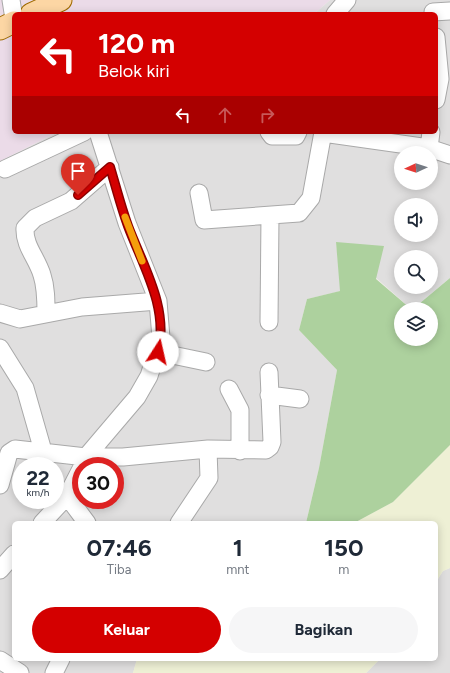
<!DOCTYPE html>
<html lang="id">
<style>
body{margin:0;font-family:Figtree,sans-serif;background:#f6f6f7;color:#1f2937;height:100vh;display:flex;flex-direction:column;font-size:15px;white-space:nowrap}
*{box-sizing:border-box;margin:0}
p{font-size:13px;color:#747a83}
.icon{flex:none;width:22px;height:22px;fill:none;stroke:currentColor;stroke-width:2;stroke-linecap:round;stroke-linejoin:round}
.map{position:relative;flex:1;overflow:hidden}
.panel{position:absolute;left:12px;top:521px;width:426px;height:140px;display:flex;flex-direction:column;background:#fff;border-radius:6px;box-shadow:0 2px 10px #0003}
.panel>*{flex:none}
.guide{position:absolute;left:12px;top:12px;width:426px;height:122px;border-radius:6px;box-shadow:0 2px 10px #0003;background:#d40000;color:#fff;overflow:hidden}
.needle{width:26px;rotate:267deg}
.tools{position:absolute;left:394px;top:146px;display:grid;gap:8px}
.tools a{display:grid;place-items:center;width:44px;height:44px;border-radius:50%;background:#fff;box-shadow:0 2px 10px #0003;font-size:20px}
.speed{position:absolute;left:12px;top:457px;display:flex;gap:8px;font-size:20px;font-weight:700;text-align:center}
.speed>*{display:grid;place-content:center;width:52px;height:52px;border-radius:50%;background:#fff;box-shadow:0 2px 10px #0003;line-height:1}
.speed small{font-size:10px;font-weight:400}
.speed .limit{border:6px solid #d22;background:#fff;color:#111}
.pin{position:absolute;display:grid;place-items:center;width:34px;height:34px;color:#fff;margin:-41px -17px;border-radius:50% 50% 50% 0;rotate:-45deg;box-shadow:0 0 4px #0007}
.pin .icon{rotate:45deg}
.me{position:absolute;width:44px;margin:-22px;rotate:10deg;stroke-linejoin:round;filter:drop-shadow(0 0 3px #0008)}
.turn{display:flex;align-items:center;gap:14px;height:84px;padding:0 20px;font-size:18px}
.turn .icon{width:52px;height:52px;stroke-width:2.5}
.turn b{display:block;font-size:28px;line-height:34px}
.lanes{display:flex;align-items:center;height:38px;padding:0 20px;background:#0003;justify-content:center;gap:20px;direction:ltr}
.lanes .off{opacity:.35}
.eta{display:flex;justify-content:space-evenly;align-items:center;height:68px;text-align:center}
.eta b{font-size:24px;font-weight:700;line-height:28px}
.action{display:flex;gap:8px;margin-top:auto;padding:8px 20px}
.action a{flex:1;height:46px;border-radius:24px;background:#d40000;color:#fff;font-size:16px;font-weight:700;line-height:46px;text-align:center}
.action a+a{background:#f6f6f7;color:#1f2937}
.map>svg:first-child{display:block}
.residential{fill:#e0dfdf;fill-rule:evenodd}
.industrial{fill:#ebdbe8}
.farmland{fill:#eef0d5}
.forest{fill:#add19e}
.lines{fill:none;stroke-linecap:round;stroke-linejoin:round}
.minor-casing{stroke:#a9a9a9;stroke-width:19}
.major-casing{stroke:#a06b00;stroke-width:23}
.minor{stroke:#fff;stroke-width:17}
.major{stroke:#fcd6a4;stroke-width:21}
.route-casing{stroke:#8a0000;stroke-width:10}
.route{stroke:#d40000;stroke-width:7}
.slow{stroke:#f59e0b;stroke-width:7}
</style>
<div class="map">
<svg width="450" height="673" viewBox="0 0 450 673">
<rect width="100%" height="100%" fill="#f2efe9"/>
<path class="residential" d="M330 0H450V278L413 309H411L336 242 341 291 307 299 299 330 337 370 319 468 306 523H14V659H137L133 673H0V161L58 132H436V14H314ZM401 153H431V183H401ZM401 205H431V235H401ZM401 257H431V287H401ZM21 466H55V500H21ZM81 466H115V500H81Z
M450 568V673H366L380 659H436V582L443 571Z"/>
<path class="industrial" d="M0 0H330L314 14H14V132H58L0 161Z"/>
<path class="farmland" d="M450 445V568L443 571 436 582V523H354L393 502Z
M137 659H380L366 673H133Z"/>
<path class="forest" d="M336 242 384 246 376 279 411 309H401V339H431V309H413L450 278V445L393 502 354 523H306L319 468 337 370 299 330 307 299 340 291Z"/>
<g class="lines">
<g class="minor-casing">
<path id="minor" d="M11 0 14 19
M433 12 450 11
M335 14 347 0
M436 37 440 79 436 100
M269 132 272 136H296L298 132
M323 133 429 148 450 155
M429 148 431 132
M5 169 84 132
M199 193 204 220 299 213 311 198 323 132
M0 313 20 319 82 307 158 301
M46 313C46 300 46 287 42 275 37 258 24 246 25 228L35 218 71 201 110 167
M269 322 270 216
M0 348 25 388 43 451
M158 352 206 362
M229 389 240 410V451
M269 395 300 399
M83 464 86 457 137 397 149 376 161 338 158 301 127 223 98 132
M0 485 9 453 15 449 86 457H123L208 449 266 450 270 447 272 442 269 372
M67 496 87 523
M42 523 67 496 81 469
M179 523 209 478 208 449
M0 570 14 554
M0 660 20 673
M54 673 61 659"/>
</g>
<g class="major-casing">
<path id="major" d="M31 14 61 0
M0 29 14 22"/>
</g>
<use href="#minor" class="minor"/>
<use href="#major" class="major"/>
</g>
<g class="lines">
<g class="route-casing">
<path id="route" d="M78 195 110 167C116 187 121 207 128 226 143 266 169 308 158 352"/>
</g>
<use href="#route" class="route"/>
<path class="slow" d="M125 217 142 261"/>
</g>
</svg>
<div class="tools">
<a><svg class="needle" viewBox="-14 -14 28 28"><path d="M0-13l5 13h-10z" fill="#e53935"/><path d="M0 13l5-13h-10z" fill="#747a83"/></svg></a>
<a><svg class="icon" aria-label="sound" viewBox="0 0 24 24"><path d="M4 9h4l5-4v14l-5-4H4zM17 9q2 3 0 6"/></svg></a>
<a><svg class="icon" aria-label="search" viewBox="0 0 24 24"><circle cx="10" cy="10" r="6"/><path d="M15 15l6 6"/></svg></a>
<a><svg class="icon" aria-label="layers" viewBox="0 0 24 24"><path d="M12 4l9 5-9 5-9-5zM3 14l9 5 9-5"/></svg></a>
</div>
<div class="speed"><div>22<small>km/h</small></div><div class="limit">30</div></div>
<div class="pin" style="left:78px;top:195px;background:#d93025"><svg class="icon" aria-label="arrive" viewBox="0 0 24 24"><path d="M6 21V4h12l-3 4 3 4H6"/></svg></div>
<svg class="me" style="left:158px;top:352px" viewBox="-20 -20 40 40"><circle r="19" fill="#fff"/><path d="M0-13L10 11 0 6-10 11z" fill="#d40000"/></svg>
<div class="guide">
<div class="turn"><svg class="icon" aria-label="left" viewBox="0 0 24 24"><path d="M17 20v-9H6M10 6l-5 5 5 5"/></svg><div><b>120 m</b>Belok kiri</div></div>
<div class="lanes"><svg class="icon" aria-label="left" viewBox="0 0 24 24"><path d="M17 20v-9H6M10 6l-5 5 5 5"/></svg><svg class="icon off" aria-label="ahead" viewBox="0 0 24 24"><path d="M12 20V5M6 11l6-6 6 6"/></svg><svg class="icon off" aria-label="right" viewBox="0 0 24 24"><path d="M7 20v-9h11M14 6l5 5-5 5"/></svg></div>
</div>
<section class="panel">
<div class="eta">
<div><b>07:46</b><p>Tiba</p></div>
<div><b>1</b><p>mnt</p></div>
<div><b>150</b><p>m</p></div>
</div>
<div class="action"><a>Keluar</a><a>Bagikan</a></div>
</section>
</div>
